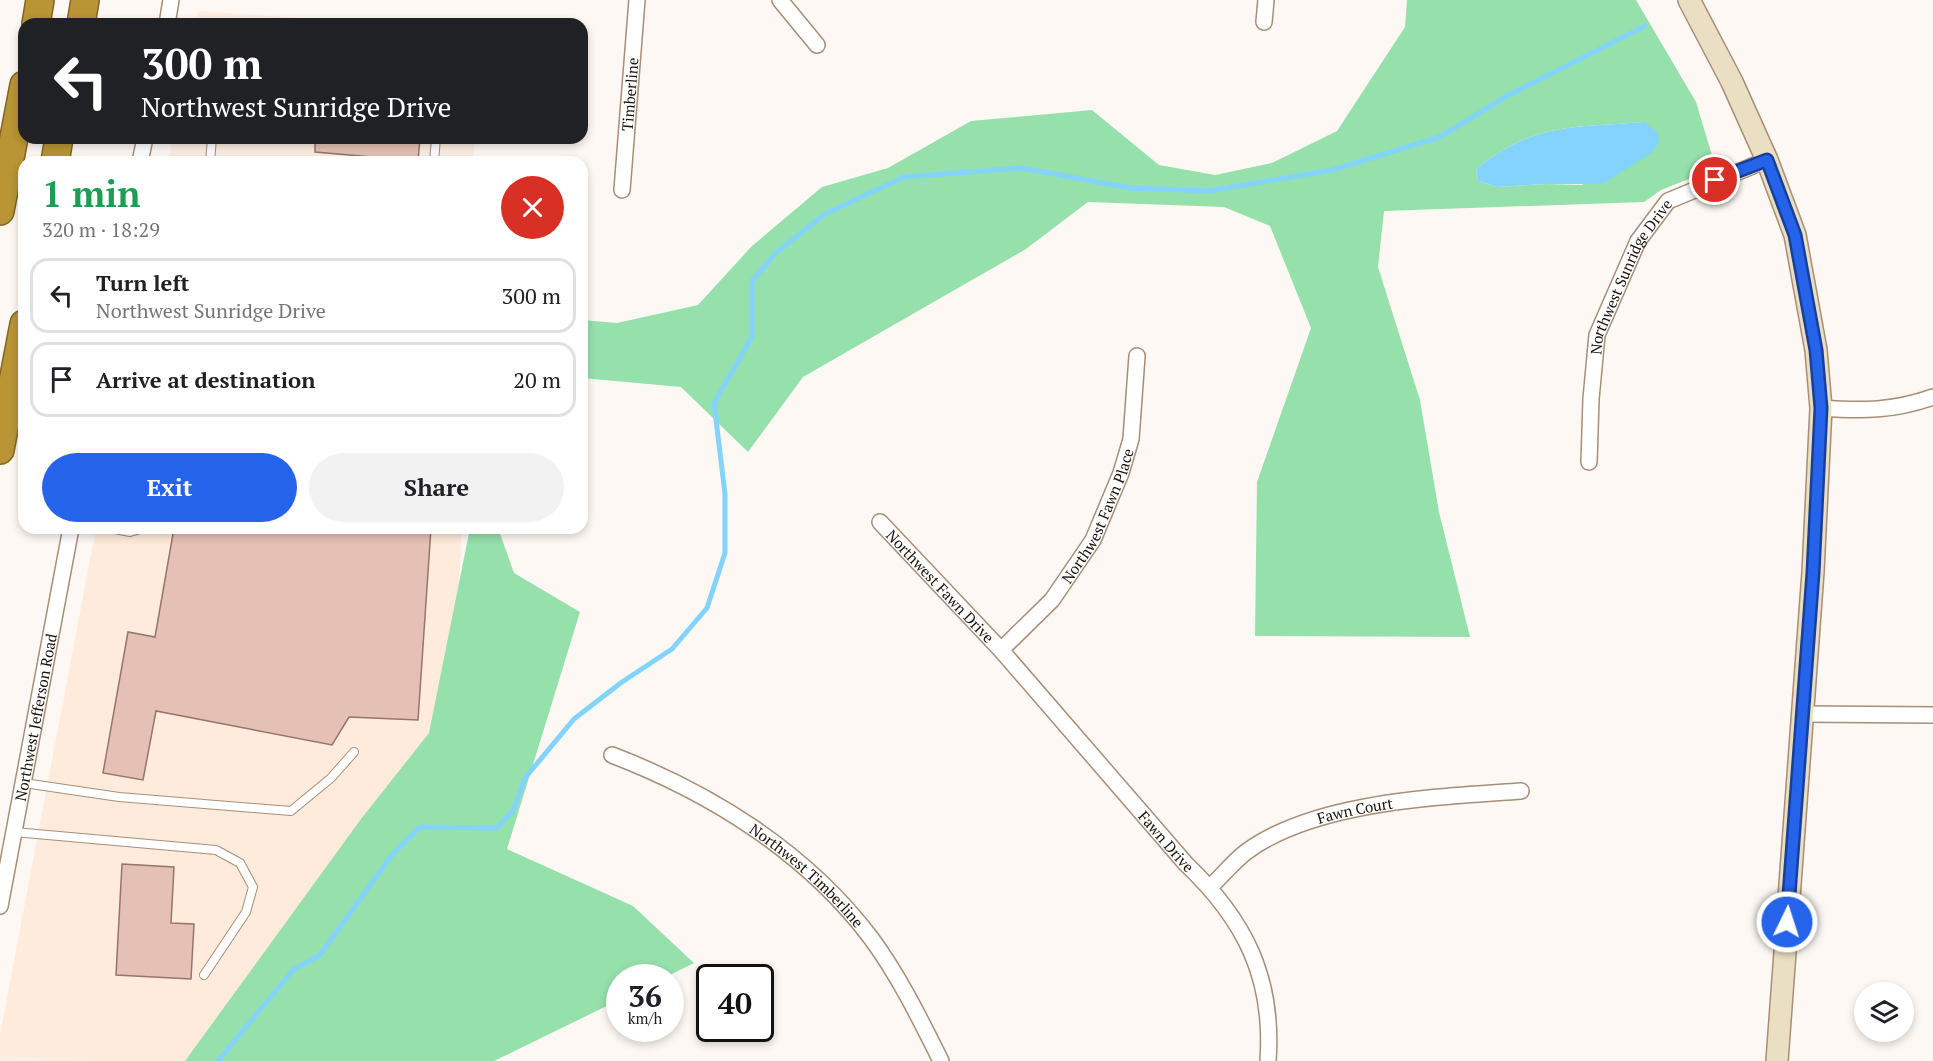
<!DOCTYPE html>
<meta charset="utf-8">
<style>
body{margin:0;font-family:"PT Serif",serif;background:#f2f2f2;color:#202124;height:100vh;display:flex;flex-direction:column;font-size:22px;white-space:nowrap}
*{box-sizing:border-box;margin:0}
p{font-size:20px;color:#757577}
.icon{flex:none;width:33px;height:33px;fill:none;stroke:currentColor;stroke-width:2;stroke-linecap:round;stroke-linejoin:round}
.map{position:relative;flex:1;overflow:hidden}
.sheet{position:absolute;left:18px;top:156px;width:570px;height:378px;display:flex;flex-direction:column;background:#fff;border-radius:18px;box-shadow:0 3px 9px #0003}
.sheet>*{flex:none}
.banner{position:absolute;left:18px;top:18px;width:570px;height:126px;border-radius:18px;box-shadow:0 3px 9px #0003;background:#202124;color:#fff;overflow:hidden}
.buttons{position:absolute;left:1854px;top:982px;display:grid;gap:12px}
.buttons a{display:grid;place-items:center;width:60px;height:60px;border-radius:50%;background:#fff;box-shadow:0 3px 9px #0003;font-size:30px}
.speed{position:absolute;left:606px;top:964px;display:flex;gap:12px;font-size:30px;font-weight:700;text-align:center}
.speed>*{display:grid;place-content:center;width:78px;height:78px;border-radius:50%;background:#fff;box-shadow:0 3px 9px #0003;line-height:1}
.speed small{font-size:15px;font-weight:400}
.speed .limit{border:3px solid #111;border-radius:9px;background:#fff;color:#111}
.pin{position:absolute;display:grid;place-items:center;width:51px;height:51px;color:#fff;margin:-26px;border:3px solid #fff;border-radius:50%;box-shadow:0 2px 6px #0007}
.me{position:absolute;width:66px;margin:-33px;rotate:4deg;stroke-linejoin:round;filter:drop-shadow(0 0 4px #0008)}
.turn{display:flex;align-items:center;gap:21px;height:126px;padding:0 24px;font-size:27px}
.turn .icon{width:78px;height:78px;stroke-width:2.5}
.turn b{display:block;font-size:42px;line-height:51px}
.round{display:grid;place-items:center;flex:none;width:63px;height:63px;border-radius:32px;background:#f2f2f2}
.summary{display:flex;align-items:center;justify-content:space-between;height:102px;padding:0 24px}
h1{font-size:36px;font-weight:600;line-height:45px;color:#1e9e55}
.button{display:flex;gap:12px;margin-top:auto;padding:12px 24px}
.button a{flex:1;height:69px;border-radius:36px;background:#2563eb;color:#fff;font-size:24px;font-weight:600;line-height:69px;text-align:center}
.button a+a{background:#f2f2f2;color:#202124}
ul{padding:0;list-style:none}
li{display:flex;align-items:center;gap:18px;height:75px;margin:0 12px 9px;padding:0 12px;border:3px solid #e0e0e0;border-radius:18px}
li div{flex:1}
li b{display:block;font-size:22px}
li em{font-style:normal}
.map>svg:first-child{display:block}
.built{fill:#fdefe3}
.industrial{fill:#ffebdb}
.green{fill:#96e0ac;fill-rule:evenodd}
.water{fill:#83d3fc}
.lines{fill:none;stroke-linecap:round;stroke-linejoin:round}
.stream{stroke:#83d3fc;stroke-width:5}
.building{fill:#e5c1b5;stroke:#96756a;stroke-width:1.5}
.lane-casing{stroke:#a88e77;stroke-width:10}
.street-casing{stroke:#a88e77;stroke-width:18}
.secondary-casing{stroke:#a88e77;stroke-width:24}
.highway-casing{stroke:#816625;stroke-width:30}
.lane{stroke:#fff;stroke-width:8}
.street{stroke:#fff;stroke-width:15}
.secondary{stroke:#eadfc2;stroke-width:21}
.highway{stroke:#b99535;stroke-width:27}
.route-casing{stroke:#184099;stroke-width:15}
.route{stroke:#2563eb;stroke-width:10}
.labels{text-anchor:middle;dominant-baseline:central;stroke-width:4.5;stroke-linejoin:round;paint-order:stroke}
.street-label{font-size:15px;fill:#191007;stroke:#fff}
</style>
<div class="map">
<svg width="1933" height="1061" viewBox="0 0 1933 1061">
<rect width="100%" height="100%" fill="#fdf8f3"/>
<path class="built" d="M198 11 386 24H195Z
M173 138H475L473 162H168Z
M0 1056 96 1061H0Z"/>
<path class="industrial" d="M96 528H462L440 954 305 1061H96L0 1056V1035Z"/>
<path class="green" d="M1407 0H1636L1696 102 1714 162 1709 171 1661 190 1644 202 1384 211 1378 267 1420 400 1439 512 1470 637 1255 636 1257 482 1311 328 1270 226 1224 207 1088 202 1026 249 803 377 748 452 681 387 582 378V320L617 323 698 305 752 246 822 187 888 168 971 121 1092 110 1159 165 1215 175 1272 163 1337 131 1405 27ZM1643 122 1582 185 1546 184 1497 187 1478 181 1476 169C1535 122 1573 128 1643 122Z
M470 528H498L514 573 580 612 507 849 633 906 694 963 664 978H620L619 1000 494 1061H185L361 819 429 733Z"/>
<path class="water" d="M1643 122 1658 132 1659 142 1653 152 1603 184H1546L1497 187 1478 181 1476 169C1535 122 1573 128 1643 122Z"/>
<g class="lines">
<path class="stream" d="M218 1061 293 970 320 955 391 856 420 827 497 828 513 811 525 778 574 719 622 682 672 649 707 608 725 553V494L714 403 752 337V281L777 252 825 214 904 177 1022 168 1130 188 1208 191 1332 170 1440 137 1507 96 1645 26"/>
</g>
<path class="building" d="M315 138H420L418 161 315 152Z
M174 528H431L418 720 349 717 332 745 156 711 143 780 103 773 128 632 155 637Z
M122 864 174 867 171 923 194 924 191 979 116 975Z"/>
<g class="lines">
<g class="lane-casing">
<path id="lane" d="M210 162 212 138
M434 162 436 138
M110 528 130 532 144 528
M24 783 119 797 291 811 331 778 354 752
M14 832 216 850 240 863 253 887 246 912 204 975"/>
</g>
<g class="street-casing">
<g id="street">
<path d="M780 0 817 45"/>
<path d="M1264 22 1266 0"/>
<path d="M167 24 171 0"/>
<path d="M140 162 145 138"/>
<path id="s1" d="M622 190 637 0"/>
<path d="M1821 408C1863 411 1893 411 1933 397"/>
<path id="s2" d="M1589 462 1591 399 1597 335 1638 241 1668 201 1767 160"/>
<path id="s3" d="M880 522 1001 650 1186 864C1245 920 1274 978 1268 1061"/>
<path id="s4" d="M1001 650 1052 600 1093 540 1121 473 1131 439 1137 356"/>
<path d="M1802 714 1933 715"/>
<path id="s5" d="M612 755C711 793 806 852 871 938 899 976 920 1019 941 1061"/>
<path id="s6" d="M1210 887C1222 876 1233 862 1246 852 1315 801 1438 797 1521 791"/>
<path id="s7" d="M0 906 71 528"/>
</g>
</g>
<g class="secondary-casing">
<path id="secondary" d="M1689 0 1732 82 1767 160 1795 235 1816 350 1821 408 1813 572 1777 1061"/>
</g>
<g class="highway-casing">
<path id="highway" d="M36 24 40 0
M81 24 85 0
M55 162 59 138
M0 211 24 85
M0 450 24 324"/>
</g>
<use href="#lane" class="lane"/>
<use href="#street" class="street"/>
<use href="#secondary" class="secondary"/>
<use href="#highway" class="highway"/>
</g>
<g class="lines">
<g class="route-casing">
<path id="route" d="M1715 180 1767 160 1795 235 1816 350 1821 408 1813 573 1787 922"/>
</g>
<use href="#route" class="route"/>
</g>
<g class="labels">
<g class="street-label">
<text stroke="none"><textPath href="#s1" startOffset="96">Timberline</textPath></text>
<text stroke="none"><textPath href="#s2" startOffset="194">Northwest Sunridge Drive</textPath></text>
<text stroke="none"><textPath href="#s4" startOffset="168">Northwest Fawn Place</textPath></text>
<text stroke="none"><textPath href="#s3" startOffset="88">Northwest Fawn Drive</textPath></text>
<text stroke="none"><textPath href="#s7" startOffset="192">Northwest Jefferson Road</textPath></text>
<text stroke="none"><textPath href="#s6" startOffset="168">Fawn Court</textPath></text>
<text stroke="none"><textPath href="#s3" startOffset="429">Fawn Drive</textPath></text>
<text stroke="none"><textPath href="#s5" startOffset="231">Northwest Timberline</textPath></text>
</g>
</g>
</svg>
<div class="buttons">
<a><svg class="icon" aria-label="layers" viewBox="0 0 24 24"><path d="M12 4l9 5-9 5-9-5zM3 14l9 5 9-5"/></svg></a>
</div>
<div class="speed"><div>36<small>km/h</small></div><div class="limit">40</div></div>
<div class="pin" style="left:1715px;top:180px;background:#d93025"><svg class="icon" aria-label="arrive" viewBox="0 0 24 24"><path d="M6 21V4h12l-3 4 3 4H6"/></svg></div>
<svg class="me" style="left:1787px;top:922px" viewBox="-20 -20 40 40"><circle r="17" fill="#2563eb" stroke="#fff" stroke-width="3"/><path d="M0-11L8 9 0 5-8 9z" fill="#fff"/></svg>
<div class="banner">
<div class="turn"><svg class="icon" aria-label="left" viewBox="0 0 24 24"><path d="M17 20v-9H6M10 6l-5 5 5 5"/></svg><div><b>300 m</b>Northwest Sunridge Drive</div></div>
</div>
<section class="sheet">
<div class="summary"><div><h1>1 min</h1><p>320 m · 18:29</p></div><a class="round" style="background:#d93025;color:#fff"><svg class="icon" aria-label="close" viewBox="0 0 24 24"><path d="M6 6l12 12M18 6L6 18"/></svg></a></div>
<ul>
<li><svg class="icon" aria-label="left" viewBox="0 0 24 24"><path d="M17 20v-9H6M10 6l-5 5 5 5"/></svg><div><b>Turn left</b><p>Northwest Sunridge Drive</p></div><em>300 m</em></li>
<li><svg class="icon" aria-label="arrive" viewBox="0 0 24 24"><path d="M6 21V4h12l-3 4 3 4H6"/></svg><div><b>Arrive at destination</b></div><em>20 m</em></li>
</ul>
<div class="button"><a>Exit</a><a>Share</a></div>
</section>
</div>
